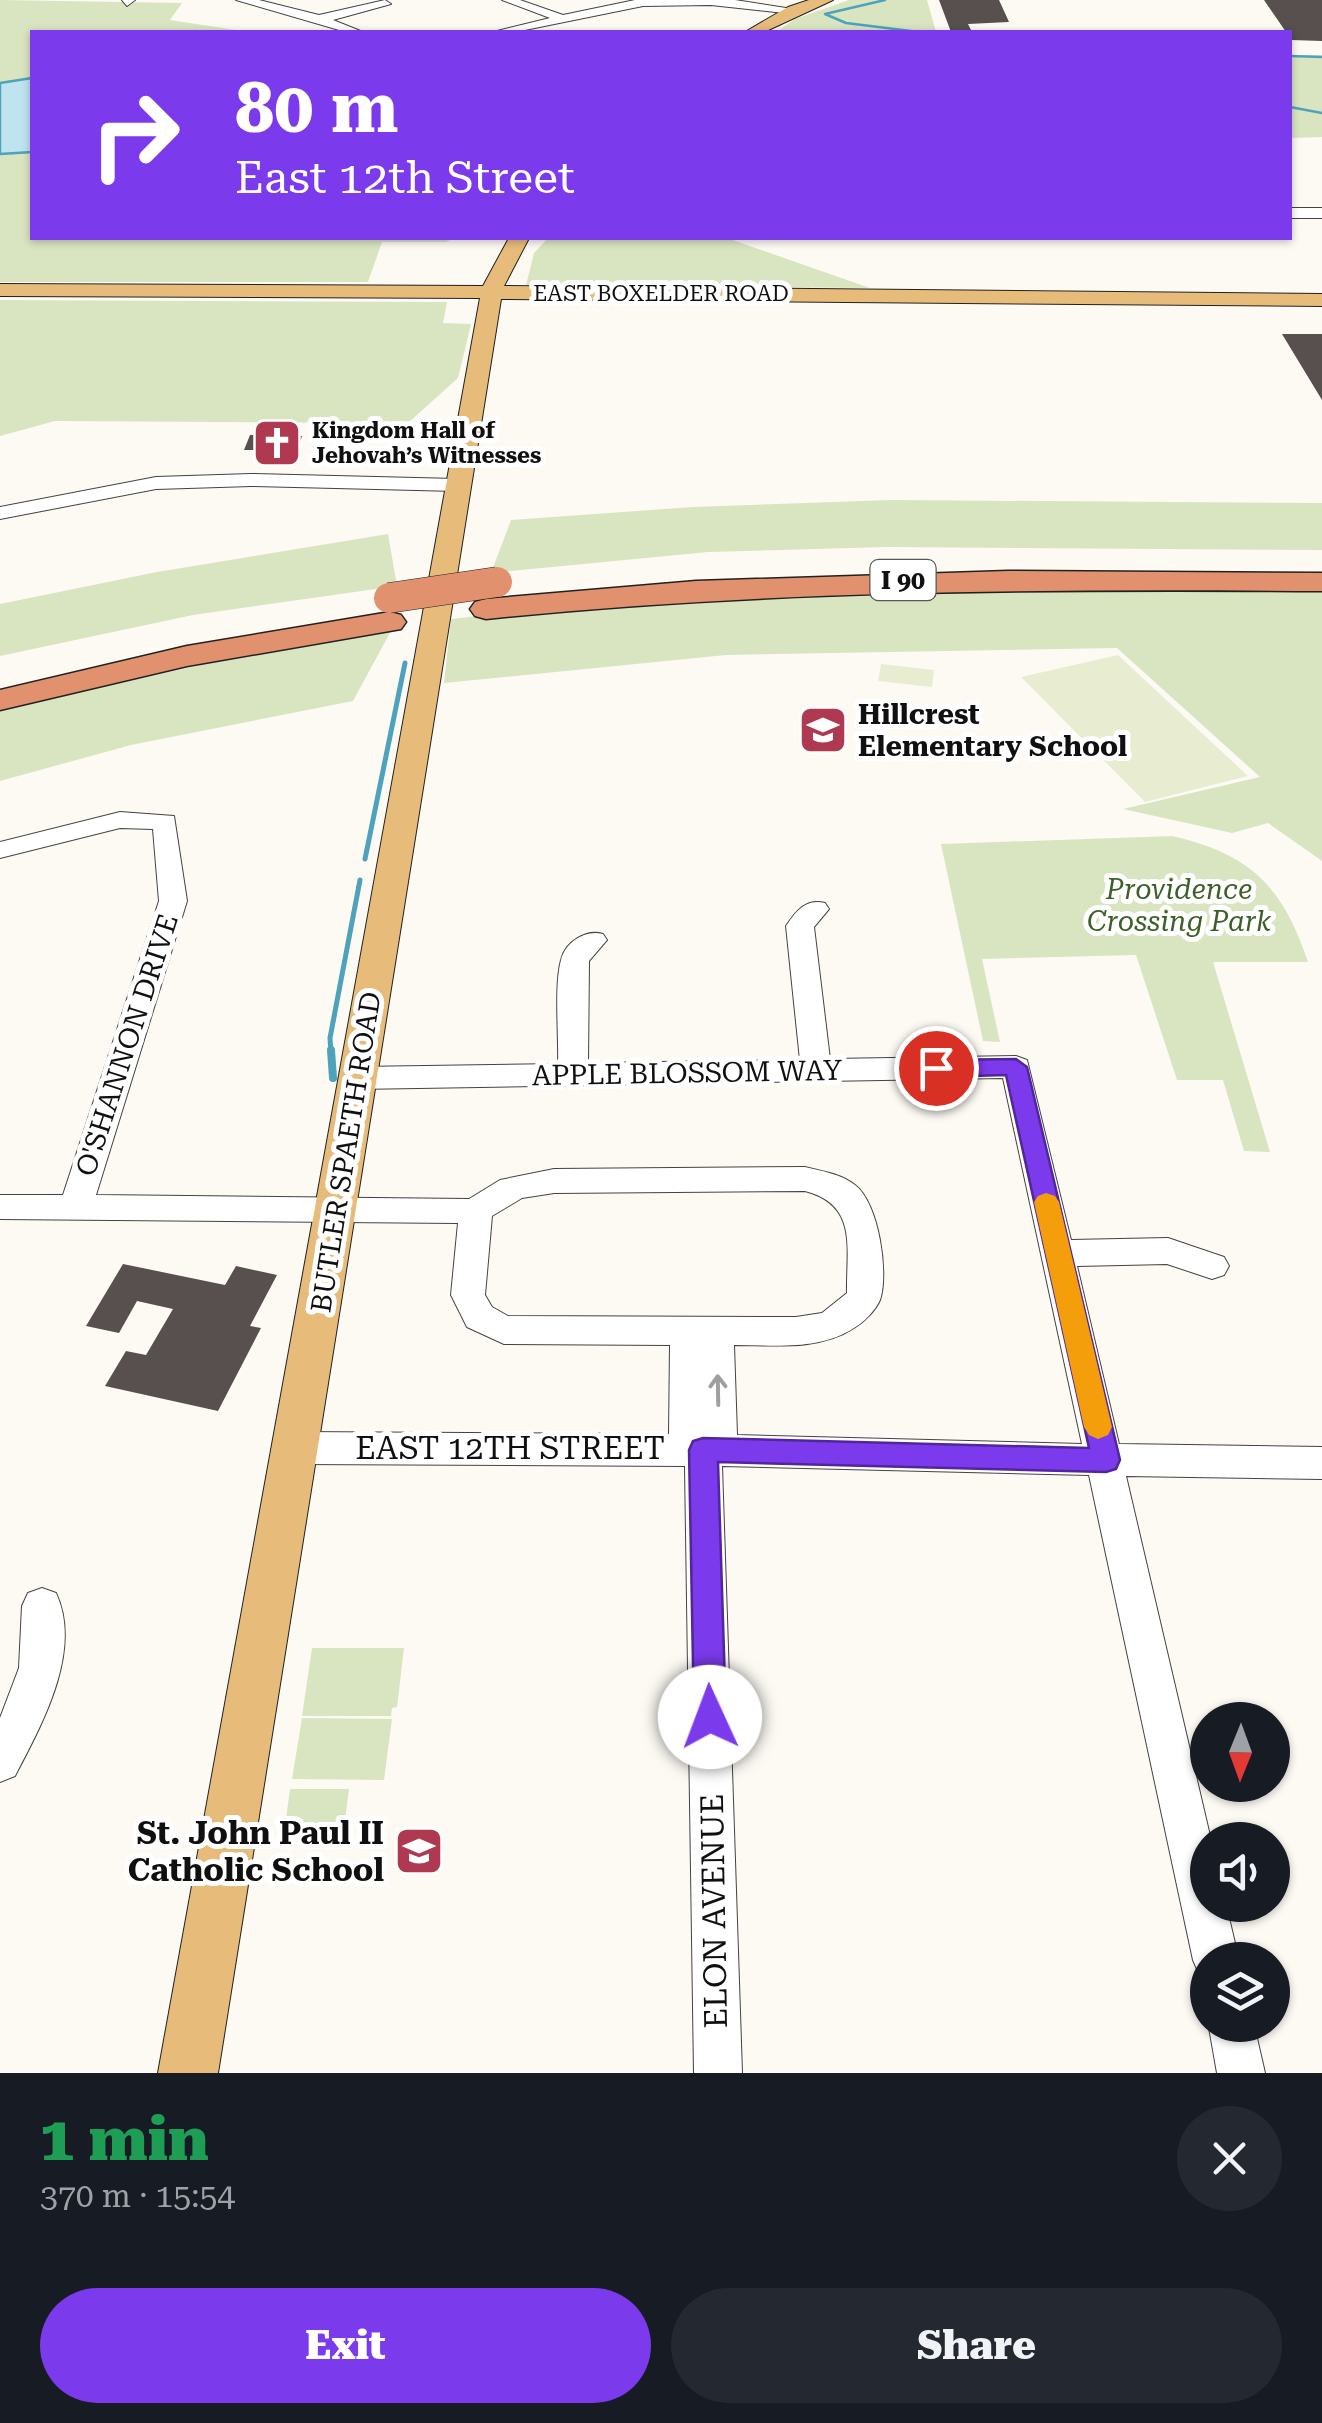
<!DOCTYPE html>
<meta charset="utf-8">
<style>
body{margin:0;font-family:"Roboto Serif",serif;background:#242831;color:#f1f3f6;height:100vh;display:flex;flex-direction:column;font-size:38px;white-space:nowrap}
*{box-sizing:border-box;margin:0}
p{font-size:32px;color:#9ea1a6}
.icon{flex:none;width:55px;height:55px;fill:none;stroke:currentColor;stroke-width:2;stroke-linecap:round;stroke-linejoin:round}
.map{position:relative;height:2073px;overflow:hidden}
.sheet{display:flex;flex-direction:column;background:#171b24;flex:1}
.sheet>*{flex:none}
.hud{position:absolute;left:30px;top:30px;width:1262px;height:210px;border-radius:0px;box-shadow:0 2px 8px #0004;background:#7c3aed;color:#fff;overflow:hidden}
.needle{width:65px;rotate:181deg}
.controls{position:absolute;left:1190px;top:1702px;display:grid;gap:20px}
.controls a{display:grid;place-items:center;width:100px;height:100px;border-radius:50%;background:#171b24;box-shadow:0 2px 8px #0004;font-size:50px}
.pin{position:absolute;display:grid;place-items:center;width:85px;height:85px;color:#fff;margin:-42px;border:5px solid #fff;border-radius:50%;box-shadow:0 2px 10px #0007}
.me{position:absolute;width:110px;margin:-55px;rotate:358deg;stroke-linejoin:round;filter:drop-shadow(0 0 8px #0008)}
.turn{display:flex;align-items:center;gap:35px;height:210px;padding:0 40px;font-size:45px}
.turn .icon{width:130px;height:130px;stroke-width:2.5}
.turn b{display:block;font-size:70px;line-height:85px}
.round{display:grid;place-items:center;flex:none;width:105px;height:105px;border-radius:52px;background:#242831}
.head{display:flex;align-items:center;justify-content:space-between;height:170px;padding:0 40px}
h1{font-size:60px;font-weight:800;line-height:75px;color:#1e9e55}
.action{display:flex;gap:20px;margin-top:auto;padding:20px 40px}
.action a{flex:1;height:115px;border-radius:60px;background:#7c3aed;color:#fff;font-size:40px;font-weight:800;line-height:115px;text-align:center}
.action a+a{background:#242831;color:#f1f3f6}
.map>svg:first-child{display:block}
.green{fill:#d9e5c1}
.pitch{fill:#e8edd2}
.water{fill:#bfe4ef;stroke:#4fa2bc;stroke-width:2.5}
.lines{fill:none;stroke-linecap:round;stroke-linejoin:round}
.stream-far2{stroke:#4fa2bc;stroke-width:2.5}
.stream-far1{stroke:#4fa2bc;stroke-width:5}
.stream{stroke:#4fa2bc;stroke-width:8}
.building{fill:#57504e}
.minor-casing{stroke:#434343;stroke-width:2}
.major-casing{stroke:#212121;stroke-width:2}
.highway-casing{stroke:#212121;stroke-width:3}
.minor{fill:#fff;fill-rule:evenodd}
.major{fill:#e7bc7b;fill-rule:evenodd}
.highway{fill:#e2916e;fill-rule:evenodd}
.highway-bridge-casing{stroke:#212121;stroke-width:31;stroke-linecap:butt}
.highway-bridge{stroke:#e2916e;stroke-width:30}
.oneway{stroke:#9f9f9f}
.route{fill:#7c3aed;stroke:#51269a;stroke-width:2.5}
.slow{fill:#f59e0b}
.labels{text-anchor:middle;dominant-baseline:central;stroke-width:10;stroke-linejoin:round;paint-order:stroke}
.far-street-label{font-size:22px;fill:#101010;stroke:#fff}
.far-poi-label{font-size:22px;font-weight:bold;fill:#101010;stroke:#fff;text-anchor:start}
.shield{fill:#fff;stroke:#585858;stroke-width:2.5}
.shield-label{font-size:25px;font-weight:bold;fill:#101010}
.poi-label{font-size:28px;font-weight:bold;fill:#101010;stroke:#fff;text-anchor:start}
.park-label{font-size:28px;font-style:italic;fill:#3c6028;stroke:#fff}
.street-label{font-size:28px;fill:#101010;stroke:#fff}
.near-street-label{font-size:32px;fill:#101010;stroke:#fff}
.near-poi-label{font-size:32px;font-weight:bold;fill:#101010;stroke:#fff;text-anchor:end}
</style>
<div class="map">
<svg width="1322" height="2073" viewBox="0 0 1322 2073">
<rect width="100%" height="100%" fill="#fdfaf4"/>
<path class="green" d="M0 0 182 3 170 20 249 32H32V78L0 83Z
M849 0H927L936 32H776L795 19Z
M1290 55H1322V137L1290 138Z
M32 152V238H454L446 242H382L368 282H0V154Z
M548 238H727L870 288 526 285 534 253Z
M0 300 447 302 443 323 471 324 458 378 408 423 55 421 0 436Z
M891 500 1322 503V550L886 547 708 552 491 573 511 520 693 507Z
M388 534 397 586 193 615 0 656V604L157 572Z
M1322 589V861L1268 823 1232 833 1123 809 1260 777 1117 648 726 655 444 683 451 619 598 602 751 591Z
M392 629 353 701 131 745 0 781V710L241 656Z
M1172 836C1251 854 1283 887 1308 962H1213L1270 1152 1244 1151 1223 1080H1177L1136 955 982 959 1000 1042 983 1041 941 844Z
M312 1648H404L397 1707 392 1708 391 1716H302Z
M302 1718 392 1719 384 1780 292 1779Z
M290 1789H349L343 1835 284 1834Z"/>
<path class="pitch" d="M1118 655 1248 776 1145 802 1021 677Z
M881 664 934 670 932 687 878 681Z"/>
<path class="water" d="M32 78V152L0 154V83Z"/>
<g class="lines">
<path class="stream-far2" d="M885 0 825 14 846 23 919 32
M1290 56 1322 57
M1290 107 1322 113"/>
<path class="stream-far1" d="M365 859 405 663
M331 1053 330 1038 360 880"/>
<path class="stream" d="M331 1050 333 1078"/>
</g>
<path class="building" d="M939 0H999L1009 22 968 24 972 32H951Z
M1264 0H1322V41L1291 40 1290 32H1286Z
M1282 334H1322V400Z
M250 435 302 436 295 457H278L280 450H244Z
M123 1264 225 1285 236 1266 277 1275 250 1326 261 1328 218 1411 105 1386 126 1351 146 1355 173 1309 137 1301 119 1333 86 1326Z"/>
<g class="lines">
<g class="minor-casing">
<path id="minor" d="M122 0H135L127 6Z
M236 0H259L319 15 385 0 391 4 333 20 363 32H346Z
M502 0H520L563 15 635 0H735L799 10 793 14 711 5 643 6 515 32H493L550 18Z
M1290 208H1322V218H1290Z
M251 474 457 479 467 485 457 491 251 486 156 489 0 519V507L156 477Z
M120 812 174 816 187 901 96 1195 469 1199 500 1180 554 1169 805 1167C822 1171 841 1174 855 1185 879 1203 889 1274 880 1300 875 1311 864 1322 854 1328 819 1351 773 1345 734 1345L737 1435 1082 1444 1003 1078 357 1089 346 1086 342 1078 346 1070 357 1067 558 1064C559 1036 554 985 561 960 565 942 586 929 603 934L607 940 589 961 588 1063 800 1060 786 926C796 911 806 898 825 903L829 909 814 927 830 1059 1016 1056 1027 1060 1071 1240 1168 1238 1224 1257 1229 1266 1224 1275 1212 1279 1167 1264 1077 1266 1119 1444 1322 1447V1479L1126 1476 1211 1840H1208V1905H1226L1239 1960H1208V1979L1200 1976 1193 1960 1089 1475 722 1466 742 2073H694L685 1466 297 1464 284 1459 278 1448 284 1437 297 1432 669 1434 670 1345 504 1344 467 1327 451 1295 458 1223 0 1219V1195H63L159 901 153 829 120 828 0 858V842ZM805 1191C859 1205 846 1249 847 1293L822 1313 796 1317 508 1316 492 1307 485 1295 492 1216 522 1198 554 1193Z
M42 1588 56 1593C83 1651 42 1724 15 1776L0 1782V1718L19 1668 22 1606 28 1593Z
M1208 2022 1254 2025 1265 2073H1217Z"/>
</g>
<g class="major-casing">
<path id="major" d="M809 0H833L764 32H745L788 7Z
M509 238H529L504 286 1322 294V306L501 299 218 2073H158L480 298 0 296V284L483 286Z"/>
</g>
<g class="highway-casing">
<path id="highway" d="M1008 571 1322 573V591C1042 589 764 590 486 619L475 616 470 609 475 602 486 599 696 581Z
M390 612 401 615 406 622 401 629 187 666 0 710V690L187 646Z"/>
</g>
<use href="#minor" class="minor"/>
<use href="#major" class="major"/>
<use href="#highway" class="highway"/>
<g class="highway-bridge-casing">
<path id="highway-bridge" d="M389 598 497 582"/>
</g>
<use href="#highway-bridge" class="highway-bridge"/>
</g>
<defs><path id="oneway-shaft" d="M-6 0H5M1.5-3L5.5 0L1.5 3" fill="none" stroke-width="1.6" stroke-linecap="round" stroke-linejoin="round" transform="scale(2.5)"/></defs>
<use class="oneway" href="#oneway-shaft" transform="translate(718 1390) rotate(-91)"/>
<path class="route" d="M1016 1059 1027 1067 1120 1460 1116 1469 1106 1472 718 1462 726 1717 721 1728 710 1732 699 1728 694 1717 689 1450 693 1441 703 1438 1089 1448 1006 1075 936 1077 924 1068 936 1060Z"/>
<path class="slow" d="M1046 1193 1055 1196 1059 1202 1112 1427 1108 1435 1098 1439 1089 1435 1084 1427 1034 1202 1038 1196Z"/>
<defs>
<g id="church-square" transform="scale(2.5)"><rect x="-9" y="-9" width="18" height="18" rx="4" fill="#af3951" stroke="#fff"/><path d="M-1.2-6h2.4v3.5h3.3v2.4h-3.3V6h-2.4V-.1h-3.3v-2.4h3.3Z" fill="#fff"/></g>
<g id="school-square" transform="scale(2.5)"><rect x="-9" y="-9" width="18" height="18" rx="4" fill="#af3951" stroke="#fff"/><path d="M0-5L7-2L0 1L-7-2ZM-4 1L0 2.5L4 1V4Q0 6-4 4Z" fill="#fff"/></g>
</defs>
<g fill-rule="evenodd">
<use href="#church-square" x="277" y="443"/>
<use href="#school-square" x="823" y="730"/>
<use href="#school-square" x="419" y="1851"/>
</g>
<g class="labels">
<g class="far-street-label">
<text x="661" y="293">EAST BOXELDER ROAD</text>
</g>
<g class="far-poi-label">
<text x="312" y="430">Kingdom Hall of<tspan x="312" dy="25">Jehovah’s Witnesses</tspan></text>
</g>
<rect class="shield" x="870.5" y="560" width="65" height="40" rx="8"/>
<g class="shield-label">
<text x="903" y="580">I 90</text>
</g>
<g class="poi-label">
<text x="858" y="714">Hillcrest<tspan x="858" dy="32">Elementary School</tspan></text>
</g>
<g class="park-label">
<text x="1179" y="889">Providence<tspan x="1179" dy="32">Crossing Park</tspan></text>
</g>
<g class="street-label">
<text transform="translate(127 1045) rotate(-72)">O'SHANNON DRIVE</text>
<text transform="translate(687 1073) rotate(-1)">APPLE BLOSSOM WAY</text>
<text transform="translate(346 1152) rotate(-81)">BUTLER SPAETH ROAD</text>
</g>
<g class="near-street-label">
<text x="510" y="1448">EAST 12TH STREET</text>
<text transform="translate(714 1911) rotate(-91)">ELON AVENUE</text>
</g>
<g class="near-poi-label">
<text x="384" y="1833">St. John Paul II<tspan x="384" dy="37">Catholic School</tspan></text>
</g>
</g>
</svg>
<div class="controls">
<a><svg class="needle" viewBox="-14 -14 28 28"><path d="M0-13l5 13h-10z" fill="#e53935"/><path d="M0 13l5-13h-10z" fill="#9ea1a6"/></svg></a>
<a><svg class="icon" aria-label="sound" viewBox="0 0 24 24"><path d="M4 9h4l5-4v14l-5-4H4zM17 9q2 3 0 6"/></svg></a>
<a><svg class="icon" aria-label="layers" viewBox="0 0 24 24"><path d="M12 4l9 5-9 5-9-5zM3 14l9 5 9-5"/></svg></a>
</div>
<div class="pin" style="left:936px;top:1068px;background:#d93025"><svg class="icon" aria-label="arrive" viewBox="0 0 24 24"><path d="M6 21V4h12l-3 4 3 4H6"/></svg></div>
<svg class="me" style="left:710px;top:1717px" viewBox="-20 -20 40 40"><circle r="19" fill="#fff"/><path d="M0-13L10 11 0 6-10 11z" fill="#7c3aed"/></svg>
<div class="hud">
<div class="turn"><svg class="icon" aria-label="right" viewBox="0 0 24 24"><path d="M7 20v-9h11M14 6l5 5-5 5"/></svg><div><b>80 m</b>East 12th Street</div></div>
</div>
</div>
<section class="sheet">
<div class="head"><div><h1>1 min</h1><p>370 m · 15:54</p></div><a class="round"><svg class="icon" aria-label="close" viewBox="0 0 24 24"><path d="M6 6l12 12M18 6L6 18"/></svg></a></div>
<div class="action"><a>Exit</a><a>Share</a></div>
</section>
